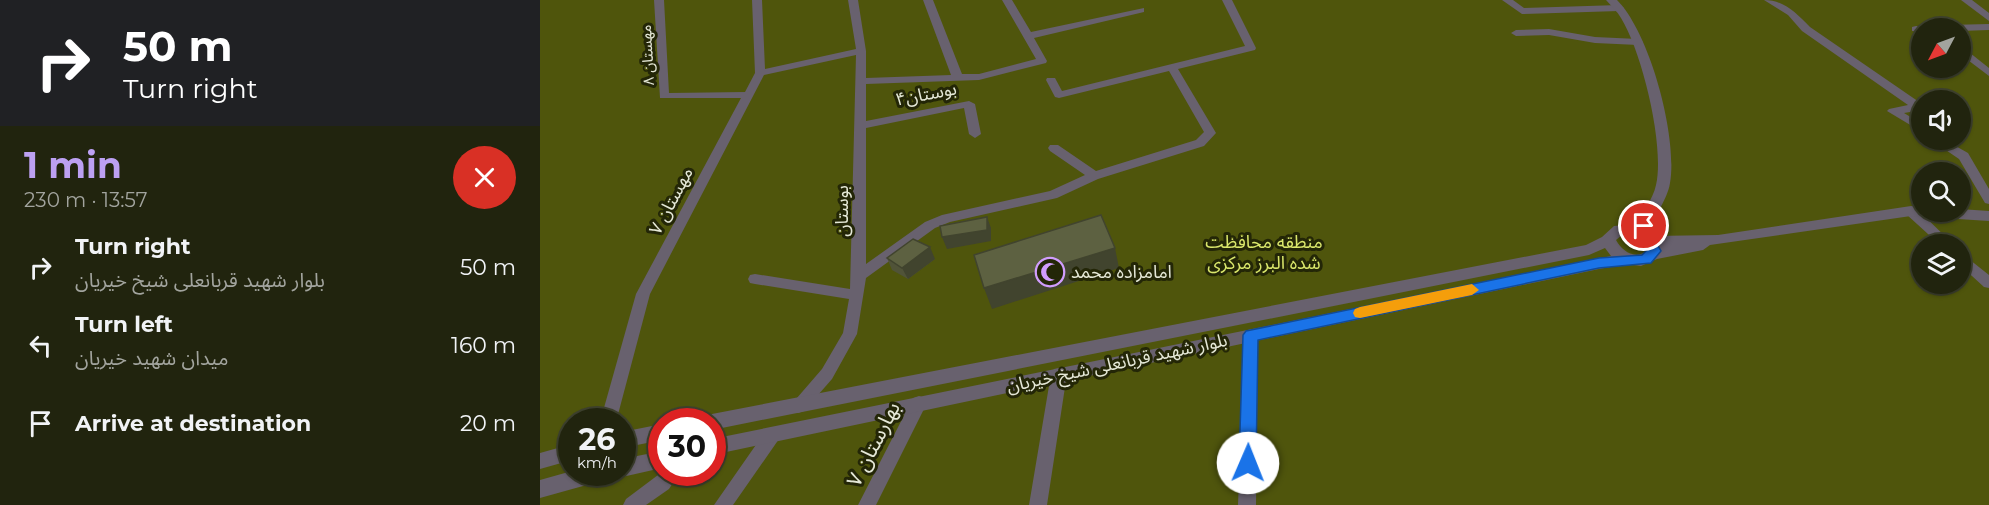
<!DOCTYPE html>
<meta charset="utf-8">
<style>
body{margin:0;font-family:Montserrat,"Noto Sans Arabic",sans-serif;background:#2d301c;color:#f1f3f6;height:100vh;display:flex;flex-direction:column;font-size:22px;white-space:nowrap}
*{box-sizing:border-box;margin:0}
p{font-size:20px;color:#a2a49e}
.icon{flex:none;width:33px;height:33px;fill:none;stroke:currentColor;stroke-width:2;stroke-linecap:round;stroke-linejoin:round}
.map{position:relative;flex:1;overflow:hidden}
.details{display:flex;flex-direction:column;background:#21240e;width:540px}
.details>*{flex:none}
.top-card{background:#202124;color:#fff;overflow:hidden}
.needle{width:39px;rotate:229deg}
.buttons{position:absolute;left:1371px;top:18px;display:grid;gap:12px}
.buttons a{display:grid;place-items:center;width:60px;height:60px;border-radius:50%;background:#21240e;box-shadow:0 2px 4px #0004,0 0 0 2px #3e412e;font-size:30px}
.speed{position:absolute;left:18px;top:408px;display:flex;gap:12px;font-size:30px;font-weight:700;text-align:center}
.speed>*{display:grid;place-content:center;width:78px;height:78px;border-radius:50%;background:#21240e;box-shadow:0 2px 4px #0004,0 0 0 2px #3e412e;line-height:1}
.speed small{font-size:15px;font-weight:400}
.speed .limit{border:9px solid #d22;background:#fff;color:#111}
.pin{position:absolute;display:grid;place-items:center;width:51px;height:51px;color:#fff;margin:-26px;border:3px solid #fff;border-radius:50%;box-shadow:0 2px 6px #0007}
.me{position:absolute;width:66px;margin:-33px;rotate:1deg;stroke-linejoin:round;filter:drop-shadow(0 0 4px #0008)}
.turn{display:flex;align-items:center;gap:21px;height:126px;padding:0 24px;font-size:27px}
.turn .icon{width:78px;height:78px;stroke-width:2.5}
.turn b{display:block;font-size:42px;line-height:51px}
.round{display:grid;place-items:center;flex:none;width:63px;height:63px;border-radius:32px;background:#2d301c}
.head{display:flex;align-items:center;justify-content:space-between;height:102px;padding:0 24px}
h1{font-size:36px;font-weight:700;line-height:45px;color:#bca0f2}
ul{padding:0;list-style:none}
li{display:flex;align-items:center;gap:18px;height:78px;padding:0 24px}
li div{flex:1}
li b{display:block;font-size:22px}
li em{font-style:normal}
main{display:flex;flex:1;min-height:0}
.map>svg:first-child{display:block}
.green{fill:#4f550c;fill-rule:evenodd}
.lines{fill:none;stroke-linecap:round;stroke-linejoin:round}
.minor{fill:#68616e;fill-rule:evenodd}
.tertiary{fill:#68616e;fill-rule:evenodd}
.wall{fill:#505338}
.shaded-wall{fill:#41442e}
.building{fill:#5d6141;stroke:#41442e;stroke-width:1.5}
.route{fill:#1a73e8;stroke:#114b97;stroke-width:1.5}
.slow{fill:#f59e0b}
.labels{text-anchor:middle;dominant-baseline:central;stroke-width:6;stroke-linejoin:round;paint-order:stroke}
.far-street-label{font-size:15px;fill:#e5e8d7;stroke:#232607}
.street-label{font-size:18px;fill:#e5e8d7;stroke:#232607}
.park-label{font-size:18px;fill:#dae76b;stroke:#232607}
.poi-label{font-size:18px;fill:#e5e8d7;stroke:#232607;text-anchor:start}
.near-street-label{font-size:21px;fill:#e5e8d7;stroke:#232607}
</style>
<main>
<section class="details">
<div class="top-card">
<div class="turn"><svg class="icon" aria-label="right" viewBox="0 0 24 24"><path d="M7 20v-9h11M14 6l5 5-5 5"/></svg><div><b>50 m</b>Turn right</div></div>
</div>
<div class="head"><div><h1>1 min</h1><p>230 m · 13:57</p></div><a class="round" style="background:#d93025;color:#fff"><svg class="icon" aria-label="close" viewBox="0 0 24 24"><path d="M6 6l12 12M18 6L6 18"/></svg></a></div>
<ul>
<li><svg class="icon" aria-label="right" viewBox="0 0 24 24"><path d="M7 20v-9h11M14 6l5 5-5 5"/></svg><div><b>Turn right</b><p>بلوار شهید قربانعلی شیخ خیریان</p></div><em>50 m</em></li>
<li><svg class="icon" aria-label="left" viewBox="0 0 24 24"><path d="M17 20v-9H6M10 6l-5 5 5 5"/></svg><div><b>Turn left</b><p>میدان شهید خیریان</p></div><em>160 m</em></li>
<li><svg class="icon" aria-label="arrive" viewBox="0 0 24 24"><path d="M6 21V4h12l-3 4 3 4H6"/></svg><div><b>Arrive at destination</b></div><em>20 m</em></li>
</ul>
</section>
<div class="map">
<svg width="1449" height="505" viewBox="0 0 1449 505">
<rect width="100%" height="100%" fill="#2c3012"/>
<path class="green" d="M0 0H1449V505H0ZM1382 28H1420V68H1382ZM1382 100H1420V140H1382ZM1382 172H1420V212H1382ZM1382 244H1420V284H1382ZM32 422H82V472H32ZM122 422H172V472H122Z"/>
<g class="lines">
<path class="minor" d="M114 0H124L129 93 205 92 215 73 212 0H222L225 69 316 49 308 0H318L326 51V78L411 75 383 0H393L422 74H439L496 59 462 0H472L491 32 604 8V12L494 38 507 61 506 63 439 80 326 84V121L429 101 435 104 441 134 435 138 429 134 424 108 326 128V264L385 222 402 215 510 191 545 175 510 151 508 148 510 145H518L556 171 656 140 664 132 629 71 519 98 515 97 506 80 507 78H515L522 91 705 46 682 0H692L716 48 715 50 638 69 676 133 664 146 558 179 517 198 410 222 395 228 326 278 317 334 292 379 264 411 258 413 252 411 250 406 282 369 303 333 309 299 215 284 210 283 208 279 210 275 215 274 310 289 316 55 224 75 110 294 76 422H60L96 294 201 98H120Z
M962 0H973L984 8 1079 5 1084 8 1079 11 982 14Z
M1224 0C1244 0 1256 13 1270 27L1382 104V110L1364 113 1382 124V132L1347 111 1349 109 1368 105 1262 31 1248 15Z
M1421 0H1432L1449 13V21Z
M1449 24V30L1420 31V28H1403L1408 25Z
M1376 26 1387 28H1382V32L1372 31V27Z
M1009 29 1055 37 1098 39 1103 42 1098 45 1055 43 1009 35 976 36 971 33 976 30Z
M1420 45 1449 68V76L1420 54Z
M1391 140H1405L1428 153 1449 189V204L1445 203 1419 159Z
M1371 207 1376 208 1413 244H1399L1366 214 1365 211Z
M1420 252 1449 275V288L1444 287 1420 265Z
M711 329 716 331 718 335 716 505H698L704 335 706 331Z
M519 368 524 369 527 374 507 505H489L511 374 514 369Z
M379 396 385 398 387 403 336 505H318L373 398Z
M233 427 239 429 241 434 239 439 193 505H174L227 429Z
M122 472H140L129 489 106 505H83L86 499Z"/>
<path class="tertiary" d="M1066 0H1077C1110 33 1138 137 1130 183 1127 202 1112 215 1113 236L1178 235 1371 206 1382 207V212H1420V209L1449 211V221L1371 216 1170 245 1163 250 1117 259 1101 266 1087 264 1059 269 172 455V439L1071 256 1065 248 1049 255 172 430V422H163L166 416 172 414 1046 245 1062 237 1074 226 1085 225 1099 228C1101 212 1113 200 1116 185 1125 146 1102 52 1081 18 1077 11 1071 6 1066 0ZM1082 235C1093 236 1104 239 1105 252 1094 259 1082 251 1076 240Z
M122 424V440L82 448V432Z
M32 444V460L0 469V453Z
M122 451V468L82 477 75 474 82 472V459Z
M32 471 70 472 68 478 61 481 0 498V480Z"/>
</g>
<path class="wall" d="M347 258 395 259 368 279 352 270Z"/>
<path class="shaded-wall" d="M447 217 451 228V241L407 249 402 237Z
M390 247 395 259 368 279 362 268Z
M575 248 579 268 452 309 444 288Z"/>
<path class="building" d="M561 215 575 248 444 288 434 255Z
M447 217V230L402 237 400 226Z
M373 239 390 247 362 268 347 258Z"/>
<path class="route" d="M1104 221 1111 226 1112 235 1121 251 1111 263 1059 268 718 340 716 463 714 468 708 470 702 468 699 463 703 335 706 331 1059 258 1102 255 1107 250 1099 237 1098 226Z"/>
<path class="slow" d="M932 284 939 290 932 295 820 318 815 317 813 313 815 309 820 307Z"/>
<defs>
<g id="mosque-ring" transform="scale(1.5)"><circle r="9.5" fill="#232607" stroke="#d19dfe" stroke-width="1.5"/><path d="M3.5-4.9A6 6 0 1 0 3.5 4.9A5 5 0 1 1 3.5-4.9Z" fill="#d19dfe"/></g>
</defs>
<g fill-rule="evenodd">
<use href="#mosque-ring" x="510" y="272"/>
</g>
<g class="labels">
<g class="far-street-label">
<text transform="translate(107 55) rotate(-93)">مهستان ۸</text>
</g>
<g class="street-label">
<text transform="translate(386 94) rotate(-11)">بوستان۴</text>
<text transform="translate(131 201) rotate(-62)">مهستان ۷</text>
<text transform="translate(302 211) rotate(-90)">بوستان</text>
<text transform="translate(577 363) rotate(-12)">بلوار شهید قربانعلی شیخ خیریان</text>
</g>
<g class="park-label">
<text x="724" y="242">منطقه محافظت<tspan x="724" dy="21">شده البرز مرکزی</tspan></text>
</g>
<g class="poi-label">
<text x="531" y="272">امامزاده محمد</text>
</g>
<g class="near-street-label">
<text transform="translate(333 444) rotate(-63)">بهارستان ۷</text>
</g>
</g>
</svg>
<div class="buttons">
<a><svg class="needle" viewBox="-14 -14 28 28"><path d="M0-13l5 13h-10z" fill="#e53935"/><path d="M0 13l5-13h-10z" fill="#a2a49e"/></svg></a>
<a><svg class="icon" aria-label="sound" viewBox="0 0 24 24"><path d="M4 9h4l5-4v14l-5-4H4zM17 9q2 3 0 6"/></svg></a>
<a><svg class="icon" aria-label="search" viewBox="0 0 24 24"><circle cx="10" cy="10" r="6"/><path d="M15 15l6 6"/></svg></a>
<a><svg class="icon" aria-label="layers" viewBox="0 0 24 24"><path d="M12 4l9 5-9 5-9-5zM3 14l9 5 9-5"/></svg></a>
</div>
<div class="speed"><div>26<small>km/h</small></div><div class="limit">30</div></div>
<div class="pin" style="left:1104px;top:226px;background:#d93025"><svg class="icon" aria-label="arrive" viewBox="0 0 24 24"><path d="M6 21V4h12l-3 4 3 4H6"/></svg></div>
<svg class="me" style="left:708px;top:463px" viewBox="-20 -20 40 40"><circle r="19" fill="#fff"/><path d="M0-13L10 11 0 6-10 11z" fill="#1a73e8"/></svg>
</div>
</main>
